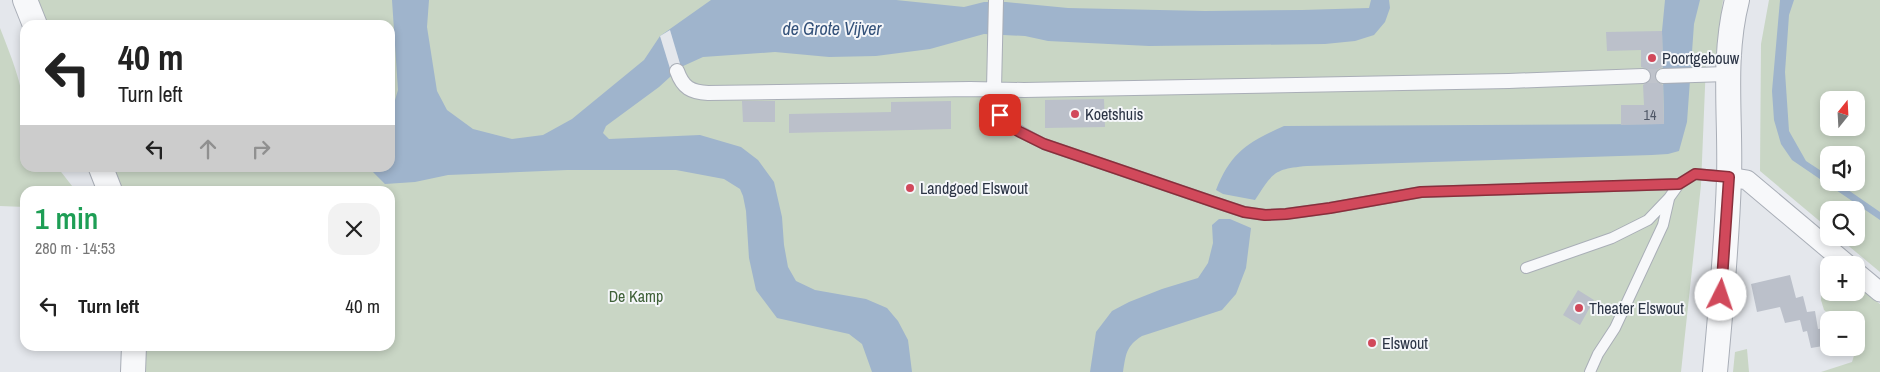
<!DOCTYPE html>
<meta charset="utf-8">
<style>
body{margin:0;font-family:"Archivo Narrow",sans-serif;background:#f2f2f2;color:#222;height:100vh;display:flex;flex-direction:column;font-size:19px;white-space:nowrap}
*{box-sizing:border-box;margin:0}
p{font-size:16px;color:#767676}
.icon{flex:none;width:28px;height:28px;fill:none;stroke:currentColor;stroke-width:2;stroke-linecap:round;stroke-linejoin:round}
.map{position:relative;flex:1;overflow:hidden}
.panel{position:absolute;left:20px;top:186px;width:375px;height:165px;display:flex;flex-direction:column;background:#fff;border-radius:15px;box-shadow:0 2px 8px #0003}
.panel>*{flex:none}
.banner{position:absolute;left:20px;top:20px;width:375px;height:152px;border-radius:15px;box-shadow:0 2px 8px #0003;background:#fff;color:#222;overflow:hidden}
.needle{width:32px;rotate:18deg}
.tools{position:absolute;left:1820px;top:91px;display:grid;gap:10px}
.tools a{display:grid;place-items:center;width:45px;height:45px;border-radius:10px;background:#fff;box-shadow:0 2px 8px #0003;font-size:25px}
.pin{position:absolute;display:grid;place-items:center;width:42px;height:42px;color:#fff;margin:-21px;border-radius:10px;box-shadow:0 2px 8px #0006}
.me{position:absolute;width:55px;margin:-28px;rotate:4deg;stroke-linejoin:round;filter:drop-shadow(0 0 4px #0008)}
.turn{display:flex;align-items:center;gap:18px;height:105px;padding:0 15px;font-size:22px}
.turn .icon{width:65px;height:65px;stroke-width:2.5}
.turn b{display:block;font-size:35px;line-height:42px}
.lanes{display:flex;align-items:center;height:48px;padding:0 15px;background:#0003;justify-content:center;gap:25px;direction:ltr}
.lanes .off{opacity:.35}
.round{display:grid;place-items:center;flex:none;width:52px;height:52px;border-radius:15px;background:#f2f2f2}
.overview{display:flex;align-items:center;justify-content:space-between;height:85px;padding:0 15px}
h1{font-size:30px;font-weight:600;line-height:38px;color:#1e9e55}
ul{padding:0;list-style:none}
li{display:flex;align-items:center;gap:15px;height:70px;padding:0 15px}
li div{flex:1}
li b{display:block;font-size:19px}
li em{font-style:normal}
.map>svg:first-child{display:block}
.green{fill:#c9d6c5;fill-rule:evenodd}
.water{fill:#9fb4cc}
.pier{fill:#e4e7ec}
.building{fill:#bbc0ca}
.lines{fill:none;stroke-linecap:round;stroke-linejoin:round}
.pedestrian-tunnel{stroke:#bfc3cb;stroke-width:14;stroke-dasharray:14 7;stroke-linecap:butt}
.service-casing{stroke:#a9aeb7;stroke-width:12}
.pedestrian-casing{stroke:#a9aeb7;stroke-width:16}
.minor-casing{stroke:#a9aeb7;stroke-width:21}
.tertiary-casing{stroke:#a9aeb7;stroke-width:26}
.service{stroke:#f7f8fa;stroke-width:10}
.pedestrian{stroke:#f7f8fa;stroke-width:14}
.minor{stroke:#f7f8fa;stroke-width:19}
.tertiary{stroke:#f7f8fa;stroke-width:24}
.route-casing{stroke:#882f3b;stroke-width:12}
.route{stroke:#d1495b;stroke-width:9}
.poi-dot{fill:#d1495b;stroke:#f4f6f9;stroke-width:2}
.labels{text-anchor:middle;dominant-baseline:central;stroke-width:4;stroke-linejoin:round;paint-order:stroke}
.number-label{font-size:14px;fill:#4f5766}
.poi-label{font-size:16px;fill:#2b3445;stroke:#f4f6f9;text-anchor:start}
.park-label{font-size:16px;fill:#3f6138;stroke:#f4f6f9}
.water-label{font-size:18px;font-style:italic;fill:#34527a;stroke:#f4f6f9}
</style>
<div class="map">
<svg width="1880" height="372" viewBox="0 0 1880 372">
<rect width="100%" height="100%" fill="#e4e7ec"/>
<path class="green" d="M33 0H1723L1715 63H1706L1701 185 1681 372H140L141 346H390V191H120L110 168H390V25H43Z
M1769 0H1880V272L1839 238H1856V210H1829V229L1760 171 1761 44ZM1829 100H1856V128H1829ZM1829 155H1856V182H1829Z
M0 28C11 56 22 83 25 113 27 131 25 150 25 168H58L76 191H25V207L0 206Z
M1829 272V292H1856V285L1880 304V372H1821L1852 362 1857 346 1856 320H1836L1824 310 1821 300 1822 283Z
M1747 349 1749 372H1733L1735 352Z"/>
<path class="water" d="M392 0H429L427 27 437 91 447 110 473 129 512 139 543 135 572 119 644 60 660 36 711 0H896L964 7 984 2H1006L1068 8 1205 11 1302 10 1369 8 1371 0H1389L1390 8 1385 22 1374 35 1355 41 1325 44 1149 46 1048 41 1025 36 984 34 930 49 876 56 829 57 775 52 703 57 681 67 659 87 606 126 603 133 609 139 700 135 741 147 758 160 774 182 782 217 784 245 788 267 796 281 815 290 866 299 887 308 898 321 908 340 912 372H872L862 344 849 334 777 318 756 290 749 258 746 211 743 196 740 189 724 179 676 170H567L448 175 415 182 385 184 373 172V168H390V117L398 90Z
M1665 0H1700L1694 24 1687 122 1679 151 1668 154 1652 155 1307 166C1273 169 1273 173 1255 200L1223 194 1216 190C1231 152 1248 142 1284 126L1664 124 1662 31Z
M1780 0H1794L1789 15 1785 72 1789 131 1806 161 1829 176V182L1838 183 1880 212V220L1792 160 1781 144 1774 120 1772 91Z
M1219 219H1230L1251 228 1246 268 1236 294 1222 310 1142 336C1126 346 1126 354 1123 372H1090L1096 332 1112 311 1129 302 1162 289 1198 278 1208 263 1213 243 1212 225Z"/>
<path class="pier" d="M670 30 681 67 672 75 660 36Z"/>
<path class="building" d="M1662 31 1663 67 1658 69 1654 76 1656 81 1663 85 1664 124 1621 125V105H1644L1643 85 1650 80 1652 75 1647 69 1641 67V50L1607 51 1606 32Z
M1104 99 1105 127 1045 128V100Z
M742 101H775V122H743Z
M951 101V129L789 133V114L891 112V102Z
M1790 275 1796 298 1803 296 1807 312 1815 311 1818 329 1826 328 1829 345 1811 348 1807 331 1803 332 1800 320 1785 323 1780 307 1757 312 1751 284Z
M1578 290 1594 300 1580 325 1563 315Z"/>
<g class="lines">
<path class="pedestrian-tunnel" d="M1643 76H1663"/>
<g class="service-casing">
<path id="service" d="M994 89C999 124 1015 129 1044 144L1214 202 1244 212 1265 215 1286 214 1330 208 1421 192 1679 184
M1526 268 1612 238 1648 220 1669 198 1679 184 1695 174 1729 177
M1590 372 1598 354 1615 328 1663 225 1669 199"/>
</g>
<g class="pedestrian-casing">
<path id="pedestrian" d="M677 71C683 88 691 92 708 93L970 89 1024 90 1509 81 1643 76
M1663 76 1727 74
M994 89 996 0"/>
</g>
<g class="minor-casing">
<path id="minor" d="M1729 177 1747 180 1848 265
M1856 272 1880 292"/>
</g>
<g class="tertiary-casing">
<path id="tertiary" d="M25 0 35 25
M101 168 110 191
M133 372 134 346
M1715 372C1721 308 1727 243 1729 178 1731 119 1722 58 1737 0"/>
</g>
<use href="#service" class="service"/>
<use href="#pedestrian" class="pedestrian"/>
<use href="#minor" class="minor"/>
<use href="#tertiary" class="tertiary"/>
</g>
<g class="lines">
<g class="route-casing">
<path id="route" d="M1000 115 1018 131 1044 144 1214 202 1244 212 1265 215 1286 214 1330 208 1421 192 1679 184 1695 174 1729 177 1721 295"/>
</g>
<use href="#route" class="route"/>
</g>
<g class="poi-dot">
<circle cx="1652" cy="58" r="5"/>
<circle cx="1075" cy="114" r="5"/>
<circle cx="910" cy="188" r="5"/>
<circle cx="1579" cy="308" r="5"/>
<circle cx="1372" cy="343" r="5"/>
</g>
<g class="labels">
<g class="number-label">
<text x="1650" y="115">14</text>
</g>
<g class="poi-label">
<text x="1662" y="58">Poortgebouw</text>
<text x="1085" y="114">Koetshuis</text>
<text x="920" y="188">Landgoed Elswout</text>
<text x="1589" y="308">Theater Elswout</text>
<text x="1382" y="343">Elswout</text>
</g>
<g class="park-label">
<text x="636" y="296">De Kamp</text>
</g>
<g class="water-label">
<text x="832" y="28">de Grote Vijver</text>
</g>
</g>
</svg>
<div class="tools">
<a><svg class="needle" viewBox="-14 -14 28 28"><path d="M0-13l5 13h-10z" fill="#e53935"/><path d="M0 13l5-13h-10z" fill="#767676"/></svg></a>
<a><svg class="icon" aria-label="sound" viewBox="0 0 24 24"><path d="M4 9h4l5-4v14l-5-4H4zM17 9q2 3 0 6"/></svg></a>
<a><svg class="icon" aria-label="search" viewBox="0 0 24 24"><circle cx="10" cy="10" r="6"/><path d="M15 15l6 6"/></svg></a>
<a>+</a>
<a>−</a>
</div>
<div class="pin" style="left:1000px;top:115px;background:#d93025"><svg class="icon" aria-label="arrive" viewBox="0 0 24 24"><path d="M6 21V4h12l-3 4 3 4H6"/></svg></div>
<svg class="me" style="left:1721px;top:295px" viewBox="-20 -20 40 40"><circle r="19" fill="#fff"/><path d="M0-13L10 11 0 6-10 11z" fill="#d1495b"/></svg>
<div class="banner">
<div class="turn"><svg class="icon" aria-label="left" viewBox="0 0 24 24"><path d="M17 20v-9H6M10 6l-5 5 5 5"/></svg><div><b>40 m</b>Turn left</div></div>
<div class="lanes"><svg class="icon" aria-label="left" viewBox="0 0 24 24"><path d="M17 20v-9H6M10 6l-5 5 5 5"/></svg><svg class="icon off" aria-label="ahead" viewBox="0 0 24 24"><path d="M12 20V5M6 11l6-6 6 6"/></svg><svg class="icon off" aria-label="right" viewBox="0 0 24 24"><path d="M7 20v-9h11M14 6l5 5-5 5"/></svg></div>
</div>
<section class="panel">
<div class="overview"><div><h1>1 min</h1><p>280 m · 14:53</p></div><a class="round"><svg class="icon" aria-label="close" viewBox="0 0 24 24"><path d="M6 6l12 12M18 6L6 18"/></svg></a></div>
<ul>
<li><svg class="icon" aria-label="left" viewBox="0 0 24 24"><path d="M17 20v-9H6M10 6l-5 5 5 5"/></svg><div><b>Turn left</b></div><em>40 m</em></li>
</ul>
</section>
</div>
